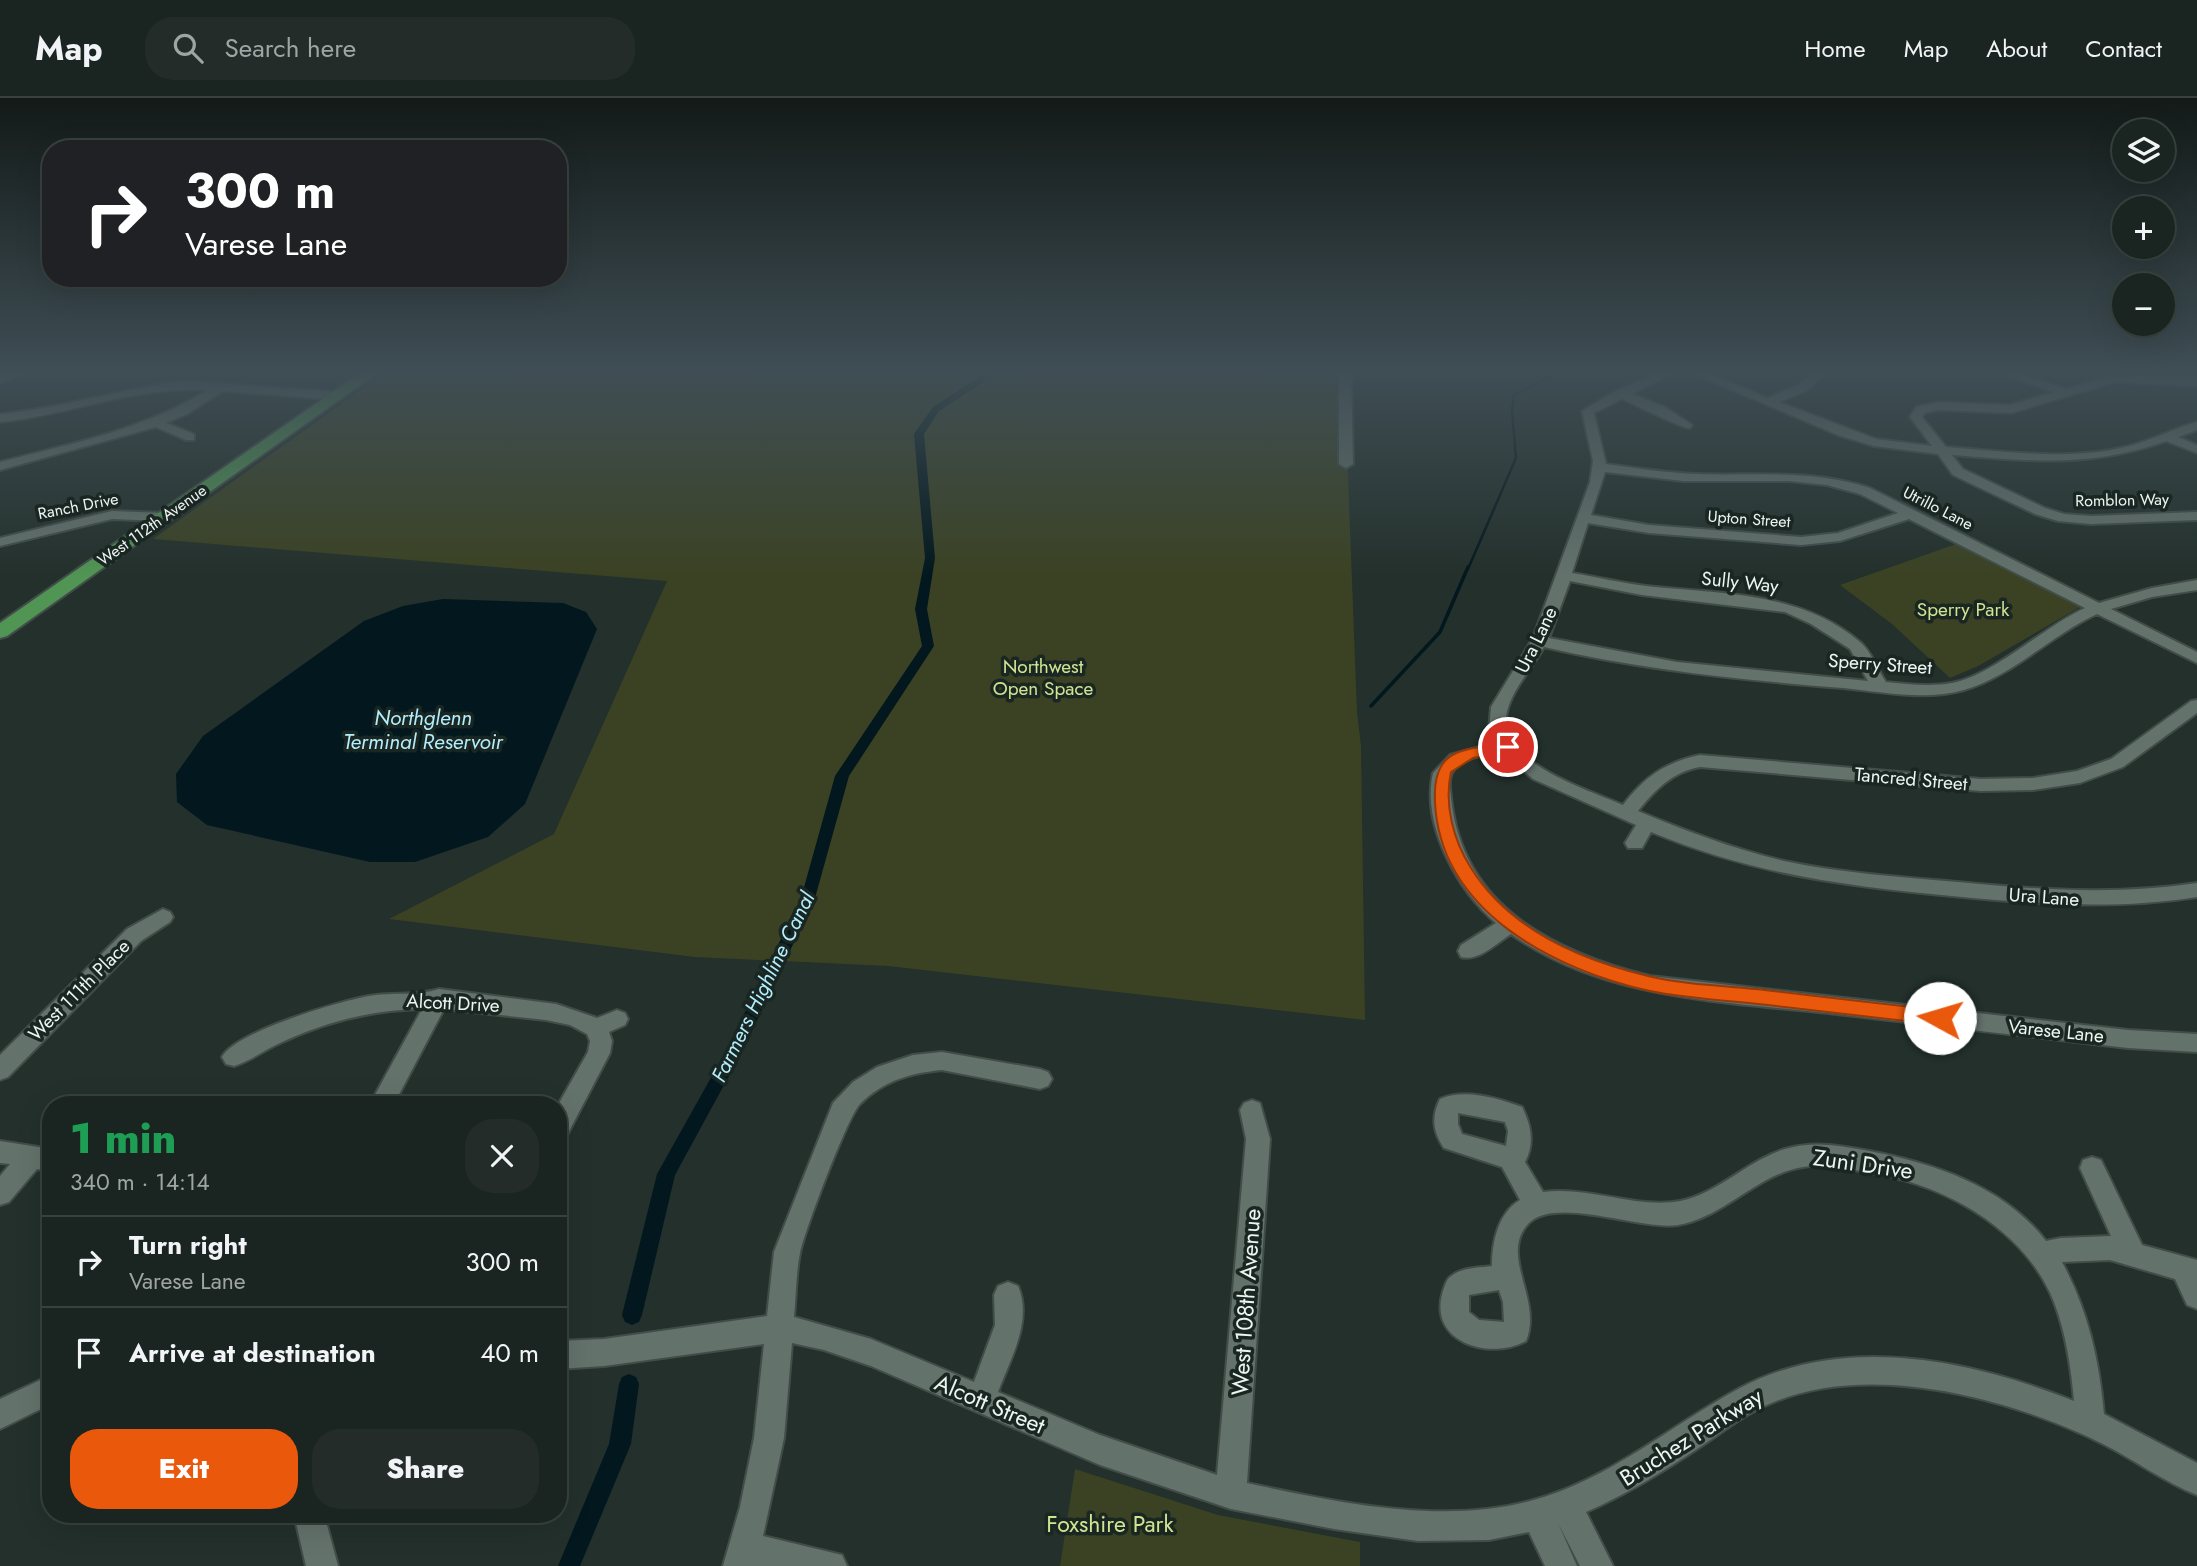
<!DOCTYPE html>
<meta charset="utf-8">
<style>
body{margin:0;font-family:Jost,sans-serif;background:#232c29;color:#f1f3f6;height:100vh;display:flex;flex-direction:column;font-size:26px;white-space:nowrap}
*{box-sizing:border-box;margin:0}
p{font-size:23px;color:#9fa4a5}
.icon{flex:none;width:38px;height:38px;fill:none;stroke:currentColor;stroke-width:2;stroke-linecap:round;stroke-linejoin:round}
.map{position:relative;flex:1;overflow:hidden}
.sheet{position:absolute;left:42px;top:998px;width:525px;height:427px;display:flex;flex-direction:column;background:#1a2420;border-radius:28px;box-shadow:0 7px 28px #0002,0 0 0 2px #38413e}
.sheet>*{flex:none}
.banner{position:absolute;left:42px;top:42px;width:525px;height:147px;border-radius:28px;box-shadow:0 7px 28px #0002,0 0 0 2px #38413e;background:#202124;color:#fff;overflow:hidden}
.buttons{position:absolute;left:2112px;top:21px;display:grid;gap:14px}
.buttons a{display:grid;place-items:center;width:63px;height:63px;border-radius:50%;background:#1a2420;box-shadow:0 7px 28px #0002,0 0 0 2px #38413e;font-size:35px}
.pin{position:absolute;display:grid;place-items:center;width:60px;height:60px;color:#fff;margin:-30px;border:4px solid #fff;border-radius:50%;box-shadow:0 2px 7px #0007}
.me{position:absolute;width:77px;margin:-38px;rotate:276deg;stroke-linejoin:round;filter:drop-shadow(0 0 5px #0008)}
.turn{display:flex;align-items:center;gap:24px;height:147px;padding:0 28px;font-size:32px}
.turn .icon{width:91px;height:91px;stroke-width:2.5}
.turn b{display:block;font-size:49px;line-height:60px}
.round{display:grid;place-items:center;flex:none;width:74px;height:74px;border-radius:28px;background:#232c29}
.summary{display:flex;align-items:center;justify-content:space-between;height:119px;padding:0 28px}
h1{font-size:42px;font-weight:800;line-height:52px;color:#1e9e55}
.primary-button{display:flex;gap:14px;margin-top:auto;padding:14px 28px}
.primary-button a{flex:1;height:80px;border-radius:28px;background:#ea580c;color:#fff;font-size:28px;font-weight:800;line-height:80px;text-align:center}
.primary-button a+a{background:#232c29;color:#f1f3f6}
ul{padding:0;list-style:none}
li{display:flex;align-items:center;gap:21px;height:91px;padding:0 28px;border-top:2px solid #38413e}
li div{flex:1}
li b{display:block;font-size:26px}
li em{font-style:normal}
header{display:flex;align-items:center;gap:42px;box-sizing:border-box;height:98px;padding:0 35px;background:#1a2420;border-bottom:2px solid #38413e}
header strong{font-size:33px}
nav{display:flex;gap:38px;margin-inline-start:auto;font-size:24px}
.search{width:490px;height:63px;background:#232c29;display:flex;align-items:center;gap:18px;box-sizing:border-box;padding:0 24px;border-radius:28px;color:#9fa4a5;font-size:26px}
.map>svg:first-child{display:block}
.green{fill:#3b4223}
.water{fill:#03181e}
.lines{fill:none;stroke-linecap:round;stroke-linejoin:round}
.stream-far1{stroke:#03181e;stroke-width:2.5}
.stream{stroke:#03181e;stroke-width:3.5}
.canal{fill:#03181e;fill-rule:evenodd}
.minor-casing{stroke:#424d49;stroke-width:4}
.major-casing{stroke:#424d49;stroke-width:4}
.minor{fill:#64726c;fill-rule:evenodd}
.major{fill:#509554;fill-rule:evenodd}
.route{fill:#ea580c;stroke:#983908;stroke-width:2}
.labels{text-anchor:middle;dominant-baseline:central;stroke-width:7;stroke-linejoin:round;paint-order:stroke}
.far-street-label{font-size:16px;fill:#edf5f2;stroke:#1a2621}
.street-label{font-size:19px;fill:#edf5f2;stroke:#1a2621}
.park-label{font-size:19px;fill:#d1e492;stroke:#1a2621}
.water-label{font-size:21px;font-style:italic;fill:#b2eefe;stroke:#1a2621}
.near-street-label{font-size:23px;fill:#edf5f2;stroke:#1a2621}
.near-park-label{font-size:23px;fill:#d1e492;stroke:#1a2621}
</style>
<header>
<strong>Map</strong>
<div class="search"><svg class="icon" aria-label="search" viewBox="0 0 24 24"><circle cx="10" cy="10" r="6"/><path d="M15 15l6 6"/></svg>Search here</div>
<nav><a>Home</a><a>Map</a><a>About</a><a>Contact</a></nav>
</header>
<div class="map">
<svg width="2197" height="1468" viewBox="0 0 2197 1468">
<rect width="100%" height="100%" fill="#23302b"/>
<path class="green" d="M387 273H1344L1357 614 1361 648 1365 922 888 868 695 859 389 821 554 736 667 483 153 441Z
M1959 445 2082 508 1978 568 1950 580 1892 526 1840 487Z
M1075 1371 1218 1417 1360 1444V1468H1060Z"/>
<path class="water" d="M443 501 563 505 586 514 597 531 525 706 488 739 415 764H370L207 727 177 704 176 676 203 638 364 523 403 508Z"/>
<g class="lines">
<path class="stream-far1" d="M1468 471 1516 360 1512 313 1514 297 1562 273"/>
<path class="stream" d="M1371 608 1440 534 1468 469"/>
<path class="canal" d="M983 273H992L982 285 939 313 924 336 935 460 927 511 934 548 849 678 815 800 742 954 675 1077 642 1217 639 1224 632 1227 625 1224 622 1217 657 1076 727 951 801 800 835 678 922 548 915 511 925 460 914 336 933 309 976 281Z
M629 1276 636 1279 639 1286 631 1346 580 1468H558L609 1346 619 1286 622 1279Z"/>
<g class="minor-casing">
<path id="minor" d="M15 273H32L0 285V278Z
M1339 273H1351L1353 366 1346 370 1339 366Z
M1661 273H1676L1632 296 1665 309 1692 327 1690 330C1683 331 1634 306 1622 301L1594 315 1606 366C1636 370 1667 375 1697 376 1757 378 1813 371 1870 390L2099 505 2152 490 2197 482V492L2152 499 2111 511 2197 554V565L2097 516C2051 537 2013 578 1964 592 1926 603 1882 594 1843 590 1743 582 1643 572 1544 549 1533 569 1515 588 1508 610 1491 663 1587 691 1623 707 1644 679 1666 664 1700 657L1981 681 2033 680 2077 673 2111 661 2191 603 2197 602V615L2123 669 2080 685 2033 692 1981 693 1700 669C1672 674 1655 692 1638 713 1686 733 1734 751 1784 763 1841 775 1900 779 1958 784 2039 792 2117 797 2197 785V799C2115 812 2035 806 1952 798 1844 788 1753 776 1651 734L1642 750H1628L1625 745 1636 727 1533 681 1503 655C1486 657 1464 658 1453 673 1448 680 1450 690 1451 699 1456 751 1480 793 1523 824 1561 851 1605 867 1650 878L2128 932 2197 936V954L2128 950C2031 939 1934 928 1837 916 1726 903 1606 903 1511 836 1497 845 1478 864 1461 859L1458 853 1461 847 1496 825C1458 793 1421 727 1433 675L1450 657 1495 645 1489 632 1491 609 1533 540 1590 384 1593 363 1582 313 1616 293ZM1605 374 1683 383H1789L1827 387 1860 396 1898 415 1838 435 1801 439 1649 427 1591 417ZM1909 421 2085 510C2043 529 1994 577 1952 585 1930 589 1907 586 1886 584 1878 572 1871 553 1860 544 1800 493 1720 496 1646 488 1621 485 1597 479 1572 475L1588 425 1649 435 1801 447 1840 443ZM1570 483 1642 497 1785 514 1811 526 1850 551 1868 583 1677 564 1549 540Z
M1687 273H1703L1768 300 1798 287 1815 273H1828L1806 293 1779 304 1876 341 1932 348 1910 319 1916 309 1939 304 2010 307 2054 294 1994 273H2012L2066 291 2114 277 2197 280V288L2115 284 2011 315 1939 312 1925 315 1922 319 1946 349C2004 353 2068 363 2125 349 2151 343 2172 331 2197 324V332L2178 339 2197 347V355L2166 343C2089 370 2031 363 1952 357L1963 371 2045 410 2064 416 2091 418 2197 414V422L2091 426 2058 423 2035 416 1953 377 1938 356 1874 348 1838 337Z
M183 283 339 294 345 298 339 302 223 293 187 316 166 325 194 336V342H186L156 329 0 372V364C73 345 143 332 208 292 138 287 70 317 0 324V316C62 310 121 291 183 283Z
M112 413 164 415 171 419 164 423 112 421 0 448V440Z
M163 811 170 814 173 819 170 824 141 843 8 979 0 982V957L127 831Z
M439 891 556 906 597 920 617 912 625 915 628 921 625 927 609 934 612 943 610 955 567 1037 558 1040V1007L588 954 590 943 587 936 570 927 546 922 444 911 394 1006H370L422 911C371 912 324 924 278 946 263 953 250 963 234 968L226 966 222 959C235 934 340 903 369 898 392 894 418 898 439 891Z
M942 954 1040 971 1048 974 1052 981 1048 988 1040 991 942 972C910 975 883 983 860 1006 847 1020 805 1132 800 1155 796 1175 796 1198 794 1219L871 1241 974 1284 995 1227 994 1197 998 1188 1008 1184 1018 1188C1033 1223 1010 1261 998 1294L1100 1337 1217 1377 1246 1041 1240 1012 1244 1005 1252 1002 1260 1005 1270 1041 1247 1385C1335 1404 1442 1427 1530 1403 1610 1382 1669 1328 1740 1290 1844 1235 1971 1262 2074 1303 2071 1269 2066 1235 2054 1204 2026 1133 1948 1088 1876 1076 1852 1072 1827 1065 1803 1069 1757 1076 1725 1119 1678 1127 1641 1133 1555 1097 1528 1126 1499 1158 1543 1202 1526 1243 1489 1263 1427 1244 1443 1193 1445 1188 1446 1182 1450 1179 1461 1169 1479 1170 1492 1168 1492 1144 1498 1115 1520 1102L1502 1069 1444 1050C1433 1034 1431 1019 1440 1001 1465 990 1497 1000 1522 1009 1531 1027 1535 1045 1525 1064L1543 1094C1589 1088 1637 1111 1680 1103 1719 1095 1748 1062 1785 1051 1812 1043 1837 1047 1864 1052 1930 1064 2003 1087 2046 1143L2061 1140 2111 1138 2080 1070 2083 1062 2092 1059 2101 1062 2142 1147 2197 1162V1211L2187 1207 2175 1181 2110 1162 2062 1164C2088 1213 2099 1261 2104 1316L2197 1365V1397C2164 1384 2135 1362 2103 1346 2011 1300 1868 1262 1769 1306 1743 1317 1720 1336 1697 1351 1661 1375 1625 1397 1586 1414L1613 1468H1580L1558 1425 1577 1468H1545L1529 1434 1489 1442 1418 1443 1334 1431 1231 1411 1100 1367 871 1268 824 1252 792 1245 784 1340 763 1438 842 1457 847 1468H723L740 1409 754 1340 764 1246 604 1268 558 1271V1243L604 1241 767 1218 774 1154 833 1005 853 984 877 969 913 957ZM1458 1015 1505 1024 1508 1033 1506 1048 1462 1036 1458 1026ZM1499 1192 1503 1204 1504 1224 1479 1222 1469 1214V1197Z
M0 1043 51 1051V1073L37 1071 9 1104 0 1107V1078L10 1066 0 1065Z
M51 1277V1306L0 1331V1301Z
M294 1416H324L338 1468H306Z"/>
</g>
<g class="major-casing">
<path id="major" d="M363 273H380L7 538 0 540V525Z"/>
</g>
<use href="#minor" class="minor"/>
<use href="#major" class="major"/>
</g>
<linearGradient id="sky" x2="0" y2="1"><stop stop-color="#131a18"/><stop offset="0.57" stop-color="#3f4e55"/><stop offset="1" stop-color="#3f4e55" stop-opacity="0"/></linearGradient>
<rect width="2197" height="479" fill="url(#sky)"/>
<path class="route" d="M1508 645 1513 646 1515 649 1513 653 1473 660 1451 674C1444 706 1453 742 1471 770 1509 831 1580 862 1648 878 1685 887 1727 888 1765 892 1823 899 1881 906 1940 912L1946 914 1949 920 1946 925 1940 927C1885 921 1831 914 1776 908 1735 903 1690 901 1650 893 1555 872 1440 814 1435 704 1432 649 1463 652 1508 645Z"/>
<g class="labels">
<g class="far-street-label">
<text transform="translate(2122 402) rotate(-1)">Romblon Way</text>
<text transform="translate(78 408) rotate(-11)">Ranch Drive</text>
<text transform="translate(1938 410) rotate(27)">Utrillo Lane</text>
<text transform="translate(1749 421) rotate(4)">Upton Street</text>
<text transform="translate(152 427) rotate(-35)">West 112th Avenue</text>
</g>
<g class="street-label">
<text transform="translate(1740 484) rotate(6)">Sully Way</text>
<text transform="translate(1536 542) rotate(-64)">Ura Lane</text>
<text transform="translate(1880 566) rotate(4)">Sperry Street</text>
<text transform="translate(1911 681) rotate(5)">Tancred Street</text>
<text transform="translate(2044 799) rotate(4)">Ura Lane</text>
<text transform="translate(79 892) rotate(-45)">West 111th Place</text>
<text transform="translate(453 905) rotate(3)">Alcott Drive</text>
<text transform="translate(2056 933) rotate(6)">Varese Lane</text>
</g>
<g class="park-label">
<text x="1963" y="511">Sperry Park</text>
<text x="1043" y="568">Northwest<tspan x="1043" dy="22">Open Space</tspan></text>
</g>
<g class="water-label">
<text x="423" y="620">Northglenn<tspan x="423" dy="24">Terminal Reservoir</tspan></text>
<text transform="translate(763 889) rotate(-64)">Farmers Highline Canal</text>
</g>
<g class="near-street-label">
<text transform="translate(1863 1066) rotate(8)">Zuni Drive</text>
<text transform="translate(1246 1204) rotate(-86)">West 108th Avenue</text>
<text transform="translate(990 1306) rotate(23)">Alcott Street</text>
<text transform="translate(1691 1339) rotate(-32)">Bruchez Parkway</text>
</g>
<g class="near-park-label">
<text x="1110" y="1426">Foxshire Park</text>
</g>
</g>
</svg>
<div class="buttons">
<a><svg class="icon" aria-label="layers" viewBox="0 0 24 24"><path d="M12 4l9 5-9 5-9-5zM3 14l9 5 9-5"/></svg></a>
<a>+</a>
<a>−</a>
</div>
<div class="pin" style="left:1508px;top:649px;background:#d93025"><svg class="icon" aria-label="arrive" viewBox="0 0 24 24"><path d="M6 21V4h12l-3 4 3 4H6"/></svg></div>
<svg class="me" style="left:1940px;top:920px" viewBox="-20 -20 40 40"><circle r="19" fill="#fff"/><path d="M0-13L10 11 0 6-10 11z" fill="#ea580c"/></svg>
<div class="banner">
<div class="turn"><svg class="icon" aria-label="right" viewBox="0 0 24 24"><path d="M7 20v-9h11M14 6l5 5-5 5"/></svg><div><b>300 m</b>Varese Lane</div></div>
</div>
<section class="sheet">
<div class="summary"><div><h1>1 min</h1><p>340 m · 14:14</p></div><a class="round"><svg class="icon" aria-label="close" viewBox="0 0 24 24"><path d="M6 6l12 12M18 6L6 18"/></svg></a></div>
<ul>
<li><svg class="icon" aria-label="right" viewBox="0 0 24 24"><path d="M7 20v-9h11M14 6l5 5-5 5"/></svg><div><b>Turn right</b><p>Varese Lane</p></div><em>300 m</em></li>
<li><svg class="icon" aria-label="arrive" viewBox="0 0 24 24"><path d="M6 21V4h12l-3 4 3 4H6"/></svg><div><b>Arrive at destination</b></div><em>40 m</em></li>
</ul>
<div class="primary-button"><a>Exit</a><a>Share</a></div>
</section>
</div>
